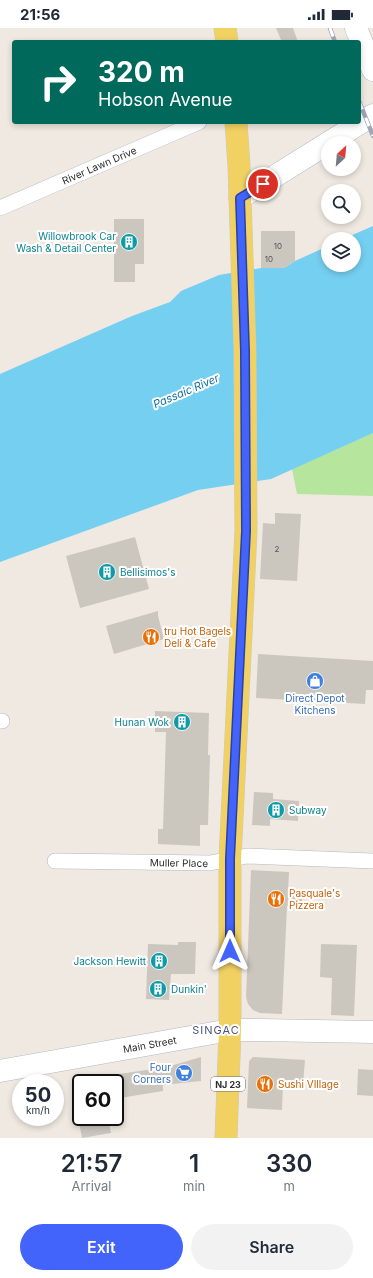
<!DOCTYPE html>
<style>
body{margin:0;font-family:Inter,sans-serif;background:#f2f2f3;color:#1f2937;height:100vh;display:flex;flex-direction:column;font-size:15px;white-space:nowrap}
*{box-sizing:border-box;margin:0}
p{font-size:13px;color:#747a83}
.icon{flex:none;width:22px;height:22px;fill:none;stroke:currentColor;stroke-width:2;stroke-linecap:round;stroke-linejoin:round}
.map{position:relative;height:1110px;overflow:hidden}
.details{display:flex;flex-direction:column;background:#fff;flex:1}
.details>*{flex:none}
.guide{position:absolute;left:12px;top:12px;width:349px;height:84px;border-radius:4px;box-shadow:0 2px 6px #0003;background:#00695c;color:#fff;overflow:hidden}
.needle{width:26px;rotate:26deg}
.buttons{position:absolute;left:321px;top:108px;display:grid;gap:8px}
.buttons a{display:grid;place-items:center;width:40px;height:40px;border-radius:50%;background:#fff;box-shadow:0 2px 6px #0003;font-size:20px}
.speed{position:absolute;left:12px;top:1046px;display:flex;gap:8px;font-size:20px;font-weight:700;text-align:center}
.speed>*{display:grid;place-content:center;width:52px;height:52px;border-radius:50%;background:#fff;box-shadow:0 2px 6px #0003;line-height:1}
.speed small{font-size:10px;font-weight:400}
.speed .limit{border:2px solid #111;border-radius:6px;background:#fff;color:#111}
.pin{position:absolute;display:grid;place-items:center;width:34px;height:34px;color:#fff;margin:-17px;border:2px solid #fff;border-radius:50%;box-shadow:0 1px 4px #0007}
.me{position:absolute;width:44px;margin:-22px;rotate:0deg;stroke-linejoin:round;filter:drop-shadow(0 0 3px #0008)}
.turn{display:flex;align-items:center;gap:14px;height:84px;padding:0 20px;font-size:18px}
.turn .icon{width:52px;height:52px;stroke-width:2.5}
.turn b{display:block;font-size:28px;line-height:34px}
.eta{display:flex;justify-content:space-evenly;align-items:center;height:68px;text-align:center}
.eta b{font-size:24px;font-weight:600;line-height:28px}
.primary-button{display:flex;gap:8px;margin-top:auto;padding:8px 20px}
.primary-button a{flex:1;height:46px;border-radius:24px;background:#4264fb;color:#fff;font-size:16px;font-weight:600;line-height:46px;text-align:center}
.primary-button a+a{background:#f2f2f3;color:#1f2937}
.status{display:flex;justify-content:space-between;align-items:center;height:28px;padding:0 20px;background:#fff;direction:ltr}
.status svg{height:11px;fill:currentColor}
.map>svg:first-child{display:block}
.green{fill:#b6e59e}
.water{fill:#75cff0}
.building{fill:#cbc7bf}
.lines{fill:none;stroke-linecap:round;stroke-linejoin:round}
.street-casing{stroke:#b4b7c1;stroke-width:16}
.secondary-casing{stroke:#b4b7c1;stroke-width:23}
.primary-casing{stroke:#c9c9c9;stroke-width:23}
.street{stroke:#fff;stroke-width:15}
.secondary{stroke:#fff;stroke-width:22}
.primary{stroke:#f2d163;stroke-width:22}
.rail-casing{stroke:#a3a6b8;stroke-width:4.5}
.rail{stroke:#fff;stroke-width:3;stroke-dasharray:9;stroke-linecap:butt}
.route-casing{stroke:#2b41a3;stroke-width:10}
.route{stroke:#4264fb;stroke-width:7}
.labels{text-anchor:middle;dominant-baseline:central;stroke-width:4;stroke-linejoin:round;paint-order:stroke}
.number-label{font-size:8px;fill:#555452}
.shield{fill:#fff;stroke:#6d6d6d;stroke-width:1}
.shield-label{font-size:9px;font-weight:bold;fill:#2e2e2e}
.street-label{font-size:10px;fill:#2e2e2e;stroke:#fff}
.culture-label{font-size:10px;fill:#0d838f;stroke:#fff;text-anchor:end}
.food-label{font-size:10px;fill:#c56008;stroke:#fff;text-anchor:start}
.shop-label{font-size:10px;fill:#366cbe;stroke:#fff}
.water-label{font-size:11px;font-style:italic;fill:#0d6fa3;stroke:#fff}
.neighbourhood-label{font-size:11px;letter-spacing:1px;fill:#4d5680;stroke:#fff}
</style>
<div class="status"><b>21:56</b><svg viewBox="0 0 49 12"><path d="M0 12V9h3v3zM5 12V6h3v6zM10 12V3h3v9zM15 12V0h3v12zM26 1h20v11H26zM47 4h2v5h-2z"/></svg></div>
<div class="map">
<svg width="373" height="1110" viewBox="0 0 373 1110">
<rect width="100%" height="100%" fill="#efe9e1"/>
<path class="green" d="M373 405V468L297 466 292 441Z"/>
<path class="water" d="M373 198V405L271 451 198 462 0 534V346L132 288 170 274 181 263 219 247 261 240H284L295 233 328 218V237H354V211H343Z"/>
<path class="building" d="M276 0H293L298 14H282Z
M114 191H144V236H135V254H114Z
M261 203H295V233L284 240H261Z
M275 485 301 486 297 553 260 551 263 495 275 496Z
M135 509 149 561 80 580 66 528Z
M158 583V588L164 611 114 626 106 598Z
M258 626 373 633V662H366L365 676 256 670Z
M155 683 209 685 208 727H210L208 797H200V818L158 816V801H163L166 704H155Z
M254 764 273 765V771L299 773 298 793 270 791V798L252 797Z
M251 842 289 844 288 865H302V878H287L282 986 260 985 253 982 248 976 246 969Z
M178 914H196L195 946H171L169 972 146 971 148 916 178 917Z
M321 916 357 917 354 988 331 987 332 950 320 949Z
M201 1029V1053L163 1057V1063L120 1070 119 1046 167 1039Z
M253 1029 305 1032 303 1056 283 1055 282 1082 247 1080 249 1033Z
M358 1041 373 1042V1068L357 1067Z
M78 1089H108L111 1105 82 1110Z"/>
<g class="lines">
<g class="street-casing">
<g id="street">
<path id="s1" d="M0 180 199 94"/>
<path d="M0 693H2"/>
<path id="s2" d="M55 833 210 835 247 828 373 833"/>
</g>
</g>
<g class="secondary-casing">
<g id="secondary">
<path d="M356 0 373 42"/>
<path d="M328 115 373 87"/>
<path d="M240 170 328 115"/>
<path id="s3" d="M0 1043 230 1002H259L373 1004"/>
</g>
</g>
<g class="primary-casing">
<path id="primary" d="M225 0 227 14
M226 1110 230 1002V831L246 503 245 323 239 138 236 94"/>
</g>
<use href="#street" class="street"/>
<use href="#secondary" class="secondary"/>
<use href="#primary" class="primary"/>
<g class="rail-casing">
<path id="rail" d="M330 0 335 14
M359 73 373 108"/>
</g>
<use href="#rail" class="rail"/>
</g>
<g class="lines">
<g class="route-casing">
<path id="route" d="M230 923V831L246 503 245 323 240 170 263 156"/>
</g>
<use href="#route" class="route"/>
</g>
<defs>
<g id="building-disc" transform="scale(0.9)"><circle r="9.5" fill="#0f9aa8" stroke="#fff"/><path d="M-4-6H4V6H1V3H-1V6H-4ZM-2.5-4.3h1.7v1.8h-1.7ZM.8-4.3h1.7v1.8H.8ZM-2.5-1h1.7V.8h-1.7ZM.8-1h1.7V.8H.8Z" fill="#fff"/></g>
<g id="restaurant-disc" transform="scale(0.9)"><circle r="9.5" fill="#e8710a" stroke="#fff"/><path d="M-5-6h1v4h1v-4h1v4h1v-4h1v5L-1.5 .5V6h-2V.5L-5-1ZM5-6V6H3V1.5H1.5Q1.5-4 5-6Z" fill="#fff"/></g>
<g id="shop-disc" transform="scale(0.9)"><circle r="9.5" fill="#3f7fe0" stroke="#fff"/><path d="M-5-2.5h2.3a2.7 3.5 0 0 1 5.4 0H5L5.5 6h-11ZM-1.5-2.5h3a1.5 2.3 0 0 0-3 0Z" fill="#fff"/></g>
<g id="supermarket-disc" transform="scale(0.9)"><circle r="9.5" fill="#3f7fe0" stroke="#fff"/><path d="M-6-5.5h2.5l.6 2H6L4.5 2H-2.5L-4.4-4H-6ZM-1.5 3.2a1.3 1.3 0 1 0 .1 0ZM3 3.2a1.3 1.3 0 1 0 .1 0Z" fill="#fff"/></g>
</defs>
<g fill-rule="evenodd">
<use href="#building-disc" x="129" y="214"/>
<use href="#building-disc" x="107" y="544"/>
<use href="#restaurant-disc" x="151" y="609"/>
<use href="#shop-disc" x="315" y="653"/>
<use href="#building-disc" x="182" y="694"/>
<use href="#building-disc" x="276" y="782"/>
<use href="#restaurant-disc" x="276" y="871"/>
<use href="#building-disc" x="159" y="933"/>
<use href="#building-disc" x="158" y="961"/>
<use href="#supermarket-disc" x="184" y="1045"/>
<use href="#restaurant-disc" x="265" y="1056"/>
</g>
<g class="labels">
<g class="number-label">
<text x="278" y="218">10</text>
<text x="269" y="231">10</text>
<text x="277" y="521">2</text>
</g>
<rect class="shield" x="211" y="1049" width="34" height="14" rx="3"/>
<g class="shield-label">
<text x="228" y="1056">NJ 23</text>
</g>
<g class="street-label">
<text stroke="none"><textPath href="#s1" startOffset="108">River Lawn Drive</textPath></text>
<text stroke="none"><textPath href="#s2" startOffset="124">Muller Place</textPath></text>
<text stroke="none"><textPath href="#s3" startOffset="152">Main Street</textPath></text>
</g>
<g class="culture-label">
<text x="116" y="208">Willowbrook Car<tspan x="116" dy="12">Wash &amp; Detail Center</tspan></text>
<text x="120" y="544" text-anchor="start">Bellisimos's</text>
<text x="169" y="694">Hunan Wok</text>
<text x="289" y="782" text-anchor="start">Subway</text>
<text x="146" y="933">Jackson Hewitt</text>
<text x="171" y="961" text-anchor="start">Dunkin'</text>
</g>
<g class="food-label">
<text x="164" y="603">tru Hot Bagels<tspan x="164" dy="12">Deli &amp; Cafe</tspan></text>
<text x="289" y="865">Pasquale's<tspan x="289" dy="12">Pizzera</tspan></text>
<text x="278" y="1056">Sushi VIllage</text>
</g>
<g class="shop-label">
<text x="315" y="670">Direct Depot<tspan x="315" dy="12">Kitchens</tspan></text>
<text x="171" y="1039" text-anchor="end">Four<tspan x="171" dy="12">Corners</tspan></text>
</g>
<g class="water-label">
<text transform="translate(186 363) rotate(-23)">Passaic River</text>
</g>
<g class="neighbourhood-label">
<text x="216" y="1002">SINGAC</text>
</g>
</g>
</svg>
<div class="buttons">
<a><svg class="needle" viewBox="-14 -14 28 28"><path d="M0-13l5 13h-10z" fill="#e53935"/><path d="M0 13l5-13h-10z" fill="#747a83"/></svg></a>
<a><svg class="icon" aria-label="search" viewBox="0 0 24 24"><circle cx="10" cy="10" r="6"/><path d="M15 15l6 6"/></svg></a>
<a><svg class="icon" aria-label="layers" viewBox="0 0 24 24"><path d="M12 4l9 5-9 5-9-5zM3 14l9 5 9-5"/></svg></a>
</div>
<div class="speed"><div>50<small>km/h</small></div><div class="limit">60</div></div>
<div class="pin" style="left:263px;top:156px;background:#d93025"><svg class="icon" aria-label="arrive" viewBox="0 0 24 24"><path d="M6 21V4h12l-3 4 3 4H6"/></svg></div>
<svg class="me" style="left:230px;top:923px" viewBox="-20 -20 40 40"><path d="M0-17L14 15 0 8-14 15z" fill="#4264fb" stroke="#fff" stroke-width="4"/></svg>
<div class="guide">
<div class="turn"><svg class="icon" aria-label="right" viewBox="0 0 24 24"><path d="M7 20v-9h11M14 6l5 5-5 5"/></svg><div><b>320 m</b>Hobson Avenue</div></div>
</div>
</div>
<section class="details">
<div class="eta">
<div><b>21:57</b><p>Arrival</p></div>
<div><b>1</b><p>min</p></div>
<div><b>330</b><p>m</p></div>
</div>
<div class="primary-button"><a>Exit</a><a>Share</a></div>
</section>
